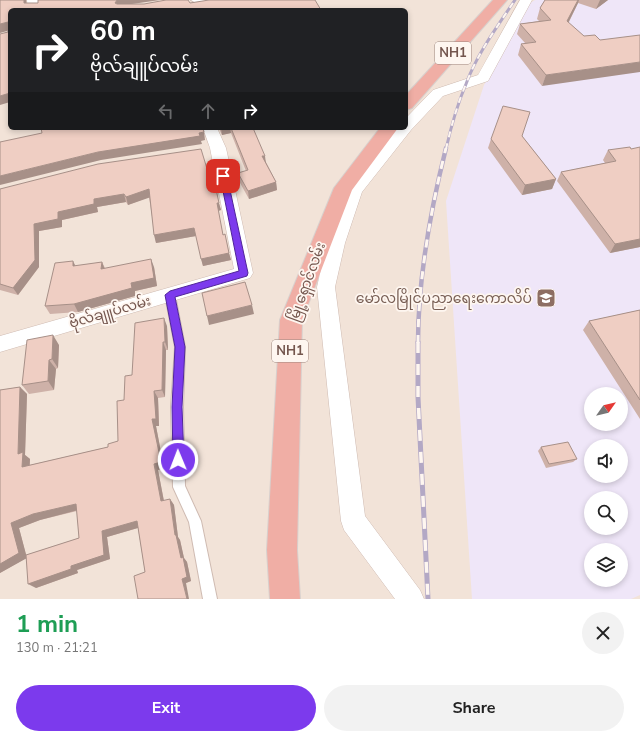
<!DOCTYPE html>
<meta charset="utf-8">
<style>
body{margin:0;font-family:"Nunito Sans","Noto Sans Myanmar",sans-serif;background:#f2f2f2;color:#222;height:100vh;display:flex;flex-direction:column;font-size:15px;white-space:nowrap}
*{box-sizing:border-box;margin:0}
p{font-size:13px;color:#767676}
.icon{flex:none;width:22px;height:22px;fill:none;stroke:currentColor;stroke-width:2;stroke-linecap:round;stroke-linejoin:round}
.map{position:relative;height:599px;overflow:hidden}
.drawer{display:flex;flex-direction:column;background:#fff;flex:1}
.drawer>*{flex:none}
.hud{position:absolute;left:8px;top:8px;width:400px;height:122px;border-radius:6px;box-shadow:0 2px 6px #0003;background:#202124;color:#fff;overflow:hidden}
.needle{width:26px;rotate:56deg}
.fabs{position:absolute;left:584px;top:387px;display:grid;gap:8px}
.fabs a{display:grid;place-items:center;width:44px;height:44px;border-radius:50%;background:#fff;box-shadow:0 2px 6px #0003;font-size:20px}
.pin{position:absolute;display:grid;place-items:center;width:34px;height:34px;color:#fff;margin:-17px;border-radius:8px;box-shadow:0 2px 6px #0006}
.me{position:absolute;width:44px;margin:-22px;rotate:359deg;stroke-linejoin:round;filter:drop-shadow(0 0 3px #0008)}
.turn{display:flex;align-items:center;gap:14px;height:84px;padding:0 16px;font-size:18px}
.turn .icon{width:52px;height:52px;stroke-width:2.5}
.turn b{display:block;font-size:28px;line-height:34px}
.lanes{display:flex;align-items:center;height:38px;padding:0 16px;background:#0003;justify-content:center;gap:20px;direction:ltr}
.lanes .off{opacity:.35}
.round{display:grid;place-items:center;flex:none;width:42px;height:42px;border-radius:21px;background:#f2f2f2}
.headline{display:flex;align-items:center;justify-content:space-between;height:68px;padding:0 16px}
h1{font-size:24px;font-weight:700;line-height:30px;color:#1e9e55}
.button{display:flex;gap:8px;margin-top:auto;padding:8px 16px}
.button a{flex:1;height:46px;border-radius:24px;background:#7c3aed;color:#fff;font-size:16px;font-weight:700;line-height:46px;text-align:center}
.button a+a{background:#f2f2f2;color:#222}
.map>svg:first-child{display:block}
.residential{fill:#f2e3d8;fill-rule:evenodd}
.education{fill:#efe6f8;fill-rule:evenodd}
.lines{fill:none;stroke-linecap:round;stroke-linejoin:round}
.lane-casing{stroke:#cfbbb2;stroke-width:2}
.street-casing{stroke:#cfbbb2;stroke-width:1}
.highway-casing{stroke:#d8d0cd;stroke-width:2}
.lane{fill:#fff;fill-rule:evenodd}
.street{fill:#fff;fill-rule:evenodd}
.highway{fill:#f0aea5;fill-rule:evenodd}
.rail-far2-casing{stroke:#b3a8c5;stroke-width:3}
.rail-far1-casing{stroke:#b3a8c5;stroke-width:4.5}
.rail-casing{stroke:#b3a8c5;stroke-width:5}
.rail-far2{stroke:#fef6f0;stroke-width:2;stroke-dasharray:6;stroke-linecap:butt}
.rail-far1{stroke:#fef6f0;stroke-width:3;stroke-dasharray:8;stroke-linecap:butt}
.rail{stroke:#fef6f0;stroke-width:3.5;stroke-dasharray:11;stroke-linecap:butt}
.wall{fill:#ceb1a8;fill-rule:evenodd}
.shaded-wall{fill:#a79088}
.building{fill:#efcec3;stroke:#a79088}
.route{fill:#7c3aed;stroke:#51269a}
.labels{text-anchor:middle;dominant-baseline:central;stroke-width:3.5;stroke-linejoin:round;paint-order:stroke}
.shield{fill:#fef6f0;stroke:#9d867f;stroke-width:1}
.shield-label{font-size:13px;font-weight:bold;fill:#74564e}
.street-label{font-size:14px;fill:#74564e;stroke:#fef6f0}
.education-label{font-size:14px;fill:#785e54;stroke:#fef6f0;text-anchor:end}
</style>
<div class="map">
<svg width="640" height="599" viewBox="0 0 640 599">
<rect width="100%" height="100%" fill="#fbf2e9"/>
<path class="residential" d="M0 0H640V599H0ZM10 10H406V128H10ZM591 394H621V424H591ZM591 446H621V476H591ZM591 498H621V528H591ZM591 550H621V580H591Z"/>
<path class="education" d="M535 0H640V595L631 599H472L446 201 484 85 527 5ZM591 394H621V424H591ZM591 446H621V476H591ZM591 498H621V528H591ZM591 550H621V580H591Z"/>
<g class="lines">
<g class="lane-casing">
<path id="lane" d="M191 0H230L227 2 199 5Z
M170 291 174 292 175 295 185 347 183 407 185 486 201 521 217 599H203L189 522 173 487 171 407 175 347 165 295 166 292Z"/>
</g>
<g class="street-casing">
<path id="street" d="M27 0H39L40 10H28Z
M520 0H532L488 81 443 96 411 130 362 192 345 243 335 287 365 516 420 590 424 599H395L344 530 341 521 317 287 327 243 346 190 397 128H406V118L433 90 478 75Z
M203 128H217L226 148 253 273 250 278 0 352V336L234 269 210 148Z"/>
</g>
<g class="highway-casing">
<path id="highway" d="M493 0H507L412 108 406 110V95Z
M380 128H398L352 190 302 320 297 550 300 599H270L267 550 280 320 334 188Z"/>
</g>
<use href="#lane" class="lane"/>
<use href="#street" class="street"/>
<use href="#highway" class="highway"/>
<g class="rail-far2-casing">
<path id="rail-far2" d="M446 149C451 127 457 105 466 84 477 54 497 27 515 0"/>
</g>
<g class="rail-far1-casing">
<path id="rail-far1" d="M418 343C418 281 431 208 446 148"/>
</g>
<g class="rail-casing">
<path id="rail" d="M418 342V397L428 599"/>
</g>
<use href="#rail-far2" class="rail-far2"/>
<use href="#rail-far1" class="rail-far1"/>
<use href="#rail" class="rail"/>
</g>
<path class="wall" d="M545 0H608L596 9 578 3 569 22 542 86 518 55 521 44 525 43 517 34 520 24 539 21 537 19 540 8Z
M219 128H253L266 162 276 182 277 190 249 199 239 181 238 173 246 171 231 133 222 135Z
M522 136 556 179 552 189 522 195 488 148 491 139Z
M631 149 640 247 610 253 557 181 561 172 605 163 603 160 608 150Z
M208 172 221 210 218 211 223 235 231 260 203 266 196 236 156 243 149 197 128 205 126 202 97 207 98 212 62 220V227L39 231V267L18 295 0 290V189Z
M102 262 105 268 154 267 157 286 135 291V296L78 312 50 314 45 306 76 266Z
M640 310V419L583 330 589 321Z
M167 326 168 350H166L165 397 158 398 159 426H156L164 468 158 470 164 501 170 499 174 505 178 537 180 540 184 558 187 562 191 581 186 583 145 572 138 528 107 537 110 559 77 570 78 573 36 588 26 558 0 573V390L20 387 27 394 25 455 30 459V465L108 447 118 441 124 400 132 375ZM77 511 79 538 26 555 19 528 40 520Z
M59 345 58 368 56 369 54 390 29 394 22 385Z
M541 447 577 459 573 462 546 468 538 451Z"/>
<path class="shaded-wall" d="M24 0H26L27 10 24 3Z
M117 0H160L125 5 120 6 115 3Z
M578 0H579L578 3 564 31 567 21Z
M600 0H608L596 9Z
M8 22 10 30 0 33V24Z
M640 62V72L542 86 546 75Z
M10 93V102L0 105V96Z
M221 128H230L231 133 222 135Z
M204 132 205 140 201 141 202 144 101 160 0 185V176L98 152Z
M262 156H265L266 164Z
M556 179 552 189 522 195 525 185Z
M276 182 277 190 249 199 248 191Z
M149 189 151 197 128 205 126 197Z
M124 194 126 202 97 207 98 212 62 220V227L39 231V267L18 295 13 288 34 224 58 212 94 199Z
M217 203H219L221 210 218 211Z
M194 228 196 236 156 243 154 235Z
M640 239V247L610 253 615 244Z
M229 253 231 260 203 266 201 259Z
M151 259 154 267 157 286 135 291V296L78 312 74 304 131 283Z
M73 261 77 269 73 266Z
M102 262 105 270 101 269Z
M252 305 254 314 209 325 207 316Z
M164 318 167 326 168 350 165 342Z
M53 335 59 345 58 368 52 359Z
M163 342 166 350 165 397 162 390Z
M49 360 56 369 54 390 48 381Z
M20 387 27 394 25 455 30 459 29 473 22 467 18 454Z
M154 391 158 398 159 426H156L164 468 158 470 165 507 161 501 154 464 152 419Z
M170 499 174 505 178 537 180 540 184 558 187 562 191 581 186 583 189 599H187L182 579 175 535Z
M76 504 82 509 40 520 19 528 27 558 0 573V564L11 523 33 514Z
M137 521 141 527 107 537 110 559 77 570 78 573 36 588 28 584 71 566 102 531Z"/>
<path class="building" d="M0 0H24V3H38V0H117L115 3 117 4H144L166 0H188L190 3 209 0H315L321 10H10V93L0 96V34L8 32V22L0 24Z
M545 0H578L567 21 584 36 595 35 600 40 640 35V62L546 75 521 44 536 42 520 24 551 20 540 8Z
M503 106 530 112 522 136 556 179 525 185 491 139Z
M41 128H203L204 132 199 133 200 136 98 152 0 176V142L42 133Z
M231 128H253L265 156H262L276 182 248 191 238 173 248 170Z
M630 147 631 149 640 147V239L615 244 561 172 616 161 608 150Z
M201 149 208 172H209L212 181 214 180 219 203H217L223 235 225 234 229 253 201 259 194 228 154 235 149 189 126 197 124 194 94 199V204L58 212V219L34 224 35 260 13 288 0 284V189L98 164Z
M151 259 154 278 131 283 132 288 74 304 45 306 55 263 73 261V266L102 262 101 269Z
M245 282 252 305 207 316 202 293Z
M640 310V400L589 321Z
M164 318 165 342H163L162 390 154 391 156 419H152L161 462 154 464 161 501 170 499 175 535H176L181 558 183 557 187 577 182 579 187 599H138L134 576 145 572 137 521 102 531 104 555 71 566V569L28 584 26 555 79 538 76 504 33 514 11 523 19 553 0 564V390L20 387 18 454 23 452 22 467 108 447V444L118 441 117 401 124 400 125 376 132 375 135 323Z
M53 335 52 359 49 360 48 381 22 385 27 340Z
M568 442 577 459 549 464 541 447Z"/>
<path class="route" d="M223 173 227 176 248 273 247 276 175 297 185 347 182 407 184 460 182 464 178 465 175 464 173 460 172 407 175 347 165 295 170 291 239 271 220 176Z"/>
<defs>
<g id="university-square" transform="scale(1)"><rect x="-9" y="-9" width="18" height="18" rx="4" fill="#8d6e63" stroke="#fef6f0"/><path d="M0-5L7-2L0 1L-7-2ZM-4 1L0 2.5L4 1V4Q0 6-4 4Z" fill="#fff"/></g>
</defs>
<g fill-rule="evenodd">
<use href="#university-square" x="546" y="298"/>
</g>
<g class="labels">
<g class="shield">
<rect x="435" y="42" width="36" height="22" rx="3"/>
<rect x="272" y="340" width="36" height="22" rx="3"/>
</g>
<g class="shield-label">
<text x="453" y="53">NH1</text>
<text x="290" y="351">NH1</text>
</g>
<g class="street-label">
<text transform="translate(307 282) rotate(-70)">မြို့ရှောင်လမ်း</text>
<text transform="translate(110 312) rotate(-16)">ဗိုလ်ချူပ်လမ်း</text>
</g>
<g class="education-label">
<text x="532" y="298">မော်လမြိုင်ပညာရေးကောလိပ်</text>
</g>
</g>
</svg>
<div class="fabs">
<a><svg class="needle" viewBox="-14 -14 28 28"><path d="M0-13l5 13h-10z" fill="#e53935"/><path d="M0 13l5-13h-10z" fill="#767676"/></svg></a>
<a><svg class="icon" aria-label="sound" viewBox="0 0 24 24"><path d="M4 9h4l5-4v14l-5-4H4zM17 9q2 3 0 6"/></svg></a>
<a><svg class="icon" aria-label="search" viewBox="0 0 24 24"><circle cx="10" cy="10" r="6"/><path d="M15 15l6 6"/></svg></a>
<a><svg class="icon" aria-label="layers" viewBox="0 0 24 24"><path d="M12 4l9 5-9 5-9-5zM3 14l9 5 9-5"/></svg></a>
</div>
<div class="pin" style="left:223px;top:176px;background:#d93025"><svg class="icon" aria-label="arrive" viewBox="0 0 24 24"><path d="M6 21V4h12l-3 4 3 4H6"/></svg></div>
<svg class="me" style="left:178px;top:460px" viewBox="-20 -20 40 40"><circle r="17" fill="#7c3aed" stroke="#fff" stroke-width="3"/><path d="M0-11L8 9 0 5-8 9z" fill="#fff"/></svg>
<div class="hud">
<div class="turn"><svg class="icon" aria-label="right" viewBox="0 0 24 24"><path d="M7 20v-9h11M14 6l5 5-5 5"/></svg><div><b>60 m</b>ဗိုလ်ချူပ်လမ်း</div></div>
<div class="lanes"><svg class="icon off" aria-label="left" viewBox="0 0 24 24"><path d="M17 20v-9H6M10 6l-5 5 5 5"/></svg><svg class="icon off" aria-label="ahead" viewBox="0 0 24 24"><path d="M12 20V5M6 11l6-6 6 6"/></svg><svg class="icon" aria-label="right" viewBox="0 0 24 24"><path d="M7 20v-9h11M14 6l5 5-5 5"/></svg></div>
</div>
</div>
<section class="drawer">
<div class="headline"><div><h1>1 min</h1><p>130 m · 21:21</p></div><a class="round"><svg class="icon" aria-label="close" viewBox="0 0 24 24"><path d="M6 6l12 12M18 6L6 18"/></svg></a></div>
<div class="button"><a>Exit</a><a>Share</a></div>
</section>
